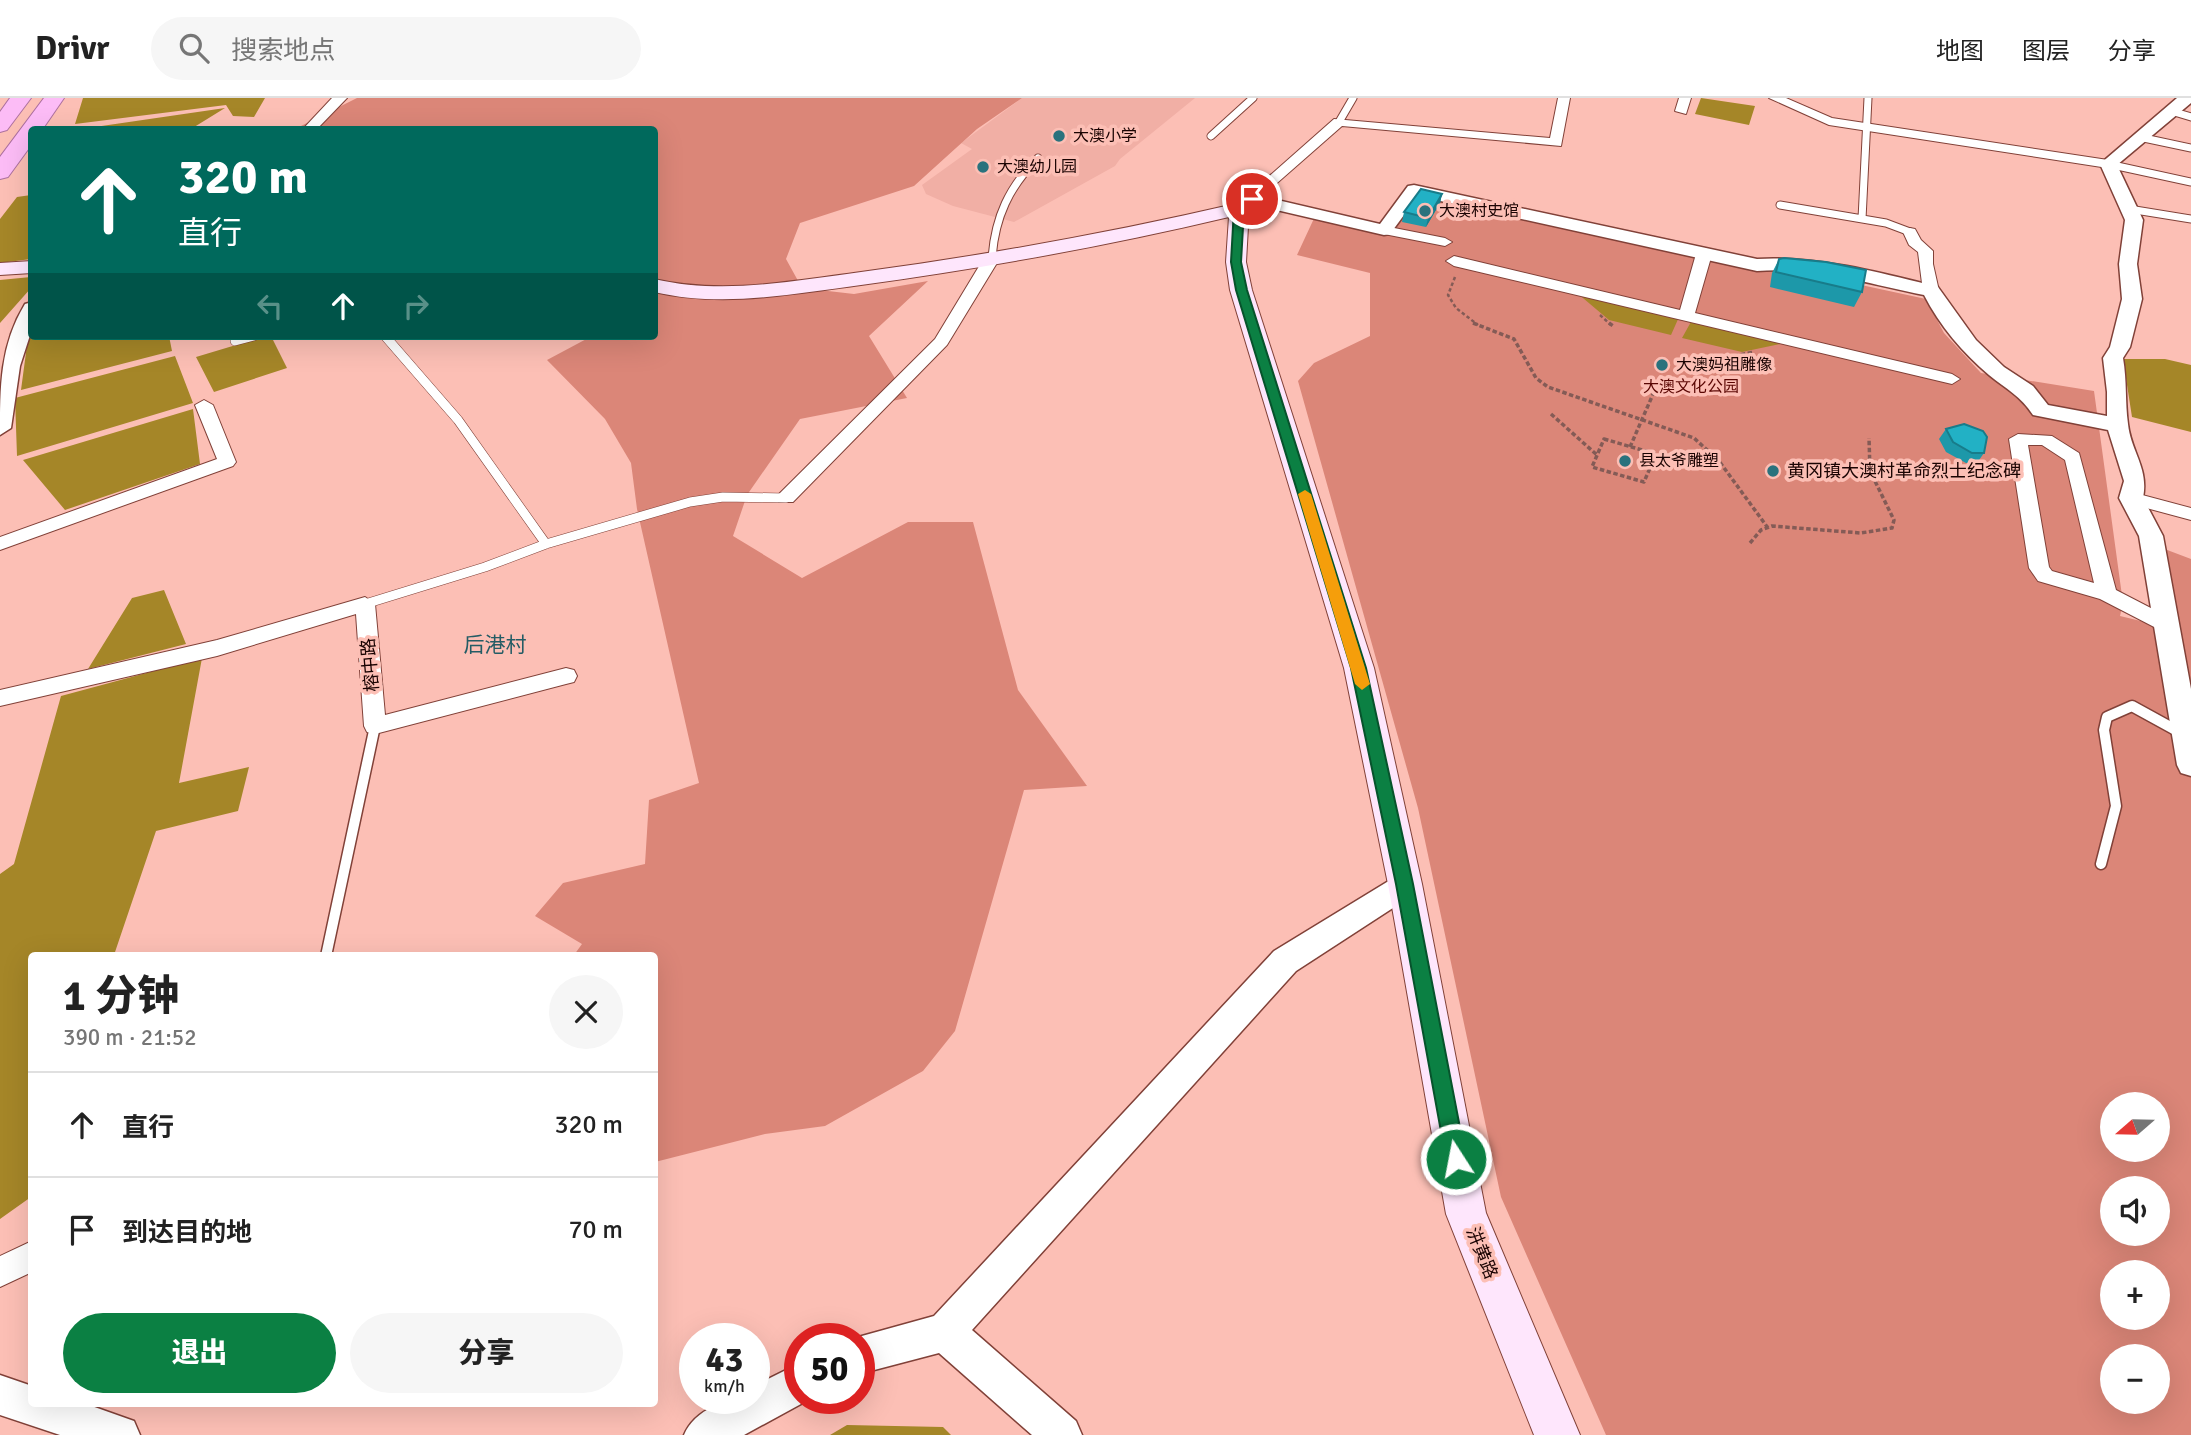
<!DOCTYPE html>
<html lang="zh">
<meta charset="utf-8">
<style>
body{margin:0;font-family:Signika,"Noto Sans SC",sans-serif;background:#f6f6f6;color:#222;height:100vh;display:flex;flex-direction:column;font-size:26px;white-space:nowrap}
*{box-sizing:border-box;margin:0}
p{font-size:23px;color:#767676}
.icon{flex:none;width:38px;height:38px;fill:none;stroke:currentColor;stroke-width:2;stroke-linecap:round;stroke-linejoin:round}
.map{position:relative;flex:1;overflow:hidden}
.side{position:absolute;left:28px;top:854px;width:630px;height:455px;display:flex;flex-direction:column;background:#fff;border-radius:7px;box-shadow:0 7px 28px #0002}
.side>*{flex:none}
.top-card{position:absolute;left:28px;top:28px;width:630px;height:214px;border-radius:7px;box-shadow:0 7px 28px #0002;background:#00695c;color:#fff;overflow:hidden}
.needle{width:46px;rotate:250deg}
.buttons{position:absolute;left:2100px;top:994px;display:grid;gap:14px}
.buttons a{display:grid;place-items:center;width:70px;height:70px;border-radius:50%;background:#fff;box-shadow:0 7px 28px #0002;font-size:35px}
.speed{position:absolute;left:679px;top:1225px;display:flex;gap:14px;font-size:35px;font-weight:700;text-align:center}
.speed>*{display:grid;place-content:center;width:91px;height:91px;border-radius:50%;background:#fff;box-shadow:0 7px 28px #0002;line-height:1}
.speed small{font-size:18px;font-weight:400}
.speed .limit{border:10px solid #d22;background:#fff;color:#111}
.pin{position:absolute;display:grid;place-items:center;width:60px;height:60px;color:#fff;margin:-30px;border:4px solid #fff;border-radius:50%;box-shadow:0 2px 7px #0007}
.me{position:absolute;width:77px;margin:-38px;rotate:349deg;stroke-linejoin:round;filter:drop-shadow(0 0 5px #0008)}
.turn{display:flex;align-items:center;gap:24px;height:147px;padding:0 35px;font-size:32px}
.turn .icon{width:91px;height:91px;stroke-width:2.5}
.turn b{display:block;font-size:49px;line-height:60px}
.lanes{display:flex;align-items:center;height:66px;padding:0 35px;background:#0003;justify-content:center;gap:35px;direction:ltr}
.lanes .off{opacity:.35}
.round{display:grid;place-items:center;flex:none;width:74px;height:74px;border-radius:37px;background:#f6f6f6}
.summary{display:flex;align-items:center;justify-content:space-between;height:119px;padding:0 35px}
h1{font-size:42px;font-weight:800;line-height:52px}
.primary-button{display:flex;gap:14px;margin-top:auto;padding:14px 35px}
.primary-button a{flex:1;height:80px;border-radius:42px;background:#0b8043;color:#fff;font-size:28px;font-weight:800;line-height:80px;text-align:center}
.primary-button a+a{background:#f6f6f6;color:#222}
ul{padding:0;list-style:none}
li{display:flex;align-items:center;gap:21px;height:105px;padding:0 35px;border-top:2px solid #e0e0e0}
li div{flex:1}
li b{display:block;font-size:26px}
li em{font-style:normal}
header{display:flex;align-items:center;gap:42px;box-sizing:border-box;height:98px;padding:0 35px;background:#fff;border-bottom:2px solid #e0e0e0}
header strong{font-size:33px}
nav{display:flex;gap:38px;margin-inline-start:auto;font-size:24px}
.search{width:490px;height:63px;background:#f6f6f6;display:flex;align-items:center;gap:18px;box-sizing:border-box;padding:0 24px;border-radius:38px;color:#767676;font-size:26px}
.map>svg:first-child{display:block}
.built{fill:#f1afa5}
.green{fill:#db8678;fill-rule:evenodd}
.water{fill:#a58628}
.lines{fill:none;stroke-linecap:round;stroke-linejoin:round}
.service-far2-casing{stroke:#814138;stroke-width:9}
.service-far1-casing{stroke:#814138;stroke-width:10}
.service-casing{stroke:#814138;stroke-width:13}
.minor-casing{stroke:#814138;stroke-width:2}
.tertiary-casing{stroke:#814138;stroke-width:3}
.secondary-casing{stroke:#814138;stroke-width:2}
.trunk-casing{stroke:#ac709f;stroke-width:2}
.path-far1{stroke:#845b56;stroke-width:2.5;stroke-dasharray:3.5 2.5;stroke-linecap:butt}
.path{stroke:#845b56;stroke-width:3.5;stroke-dasharray:4.5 2.5;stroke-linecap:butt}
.service-far2{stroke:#fff;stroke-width:7}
.service-far1{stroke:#fff;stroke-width:9}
.service{stroke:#fff;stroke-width:10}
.minor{fill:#fff;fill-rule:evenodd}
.tertiary{fill:#fff;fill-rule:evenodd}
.secondary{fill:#fee6fc;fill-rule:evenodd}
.trunk{fill:#fcbcf6;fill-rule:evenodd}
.wall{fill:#1d98a9}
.shaded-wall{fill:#187c8a}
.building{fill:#22b1c5;stroke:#187c8a;stroke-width:2}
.route{fill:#0b8043;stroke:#07532c;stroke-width:2}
.slow{fill:#f59e0b}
.poi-dot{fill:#2a727d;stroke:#fcbfb5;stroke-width:2.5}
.labels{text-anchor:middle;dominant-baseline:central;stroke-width:7;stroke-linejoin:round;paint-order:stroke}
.far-poi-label{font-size:16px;fill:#1a0302;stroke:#fcbfb5;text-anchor:start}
.far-park-label{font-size:16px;fill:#590502;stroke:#fcbfb5}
.poi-label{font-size:18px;fill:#1a0302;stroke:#fcbfb5;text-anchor:start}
.street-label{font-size:18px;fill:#1a0302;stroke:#fcbfb5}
.quarter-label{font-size:21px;fill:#245c65;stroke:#fcbfb5}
</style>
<header>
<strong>Drivr</strong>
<div class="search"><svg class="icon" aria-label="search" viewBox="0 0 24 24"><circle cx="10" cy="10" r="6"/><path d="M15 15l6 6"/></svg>搜索地点</div>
<nav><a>地图</a><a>图层</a><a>分享</a></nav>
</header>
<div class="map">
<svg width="2191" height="1337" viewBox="0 0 2191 1337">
<rect width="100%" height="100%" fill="#fcbfb5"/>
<path class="built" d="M1022 0H1195L1120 61 1115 68 1014 124 953 108 926 96 922 87 972 51 961 45Z"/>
<path class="green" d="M357 0H1022L977 31 914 88 800 125 786 161 802 190 854 196 928 183 869 238 907 300 800 321 747 397 733 438 802 480 908 424H973L1018 592 1087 688 1024 692 955 933 923 973 825 1028 765 1036 655 1064 654 858 574 857 582 846 535 818 563 785 645 766 649 702 699 685 637 411 631 365 605 321 547 262 592 238H654V32H293Z
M1412 90 1926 201 1944 235 1981 275 2094 293 2123 505 2120 518 2174 531 2154 447 2191 461V1337H1606L1501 1099 1418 710 1298 283 1314 265 1370 238V175L1297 157 1317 114 1383 126ZM2112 1006H2158V1052H2112ZM2112 1090H2158V1136H2112ZM2112 1174H2158V1220H2112ZM2112 1258H2158V1304H2112Z"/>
<path class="water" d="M83 0H265L254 19 233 18 226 7 75 26Z
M1701 0 1755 8 1749 27 1695 16Z
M225 10 191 31H81Z
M31 97V161L0 165V121L17 99Z
M31 179V190L0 225V182Z
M1577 195 1679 219 1671 237 1609 222Z
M1692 222 1790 244 1742 254 1682 240Z
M29 232 32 238H169L172 253 21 292Z
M266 238H271L287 270 214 294 196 259Z
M175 258 193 305 17 358 15 300Z
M2123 261H2165L2191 267V334L2132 319Z
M193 311 200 366 65 412 23 362Z
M164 492 186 546 88 571 132 500Z
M202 560 179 685 249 669 238 713 156 733 114 857 32 858 31 1099 0 1121V776L14 766 61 598Z
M847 1327 943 1329 951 1337H830Z"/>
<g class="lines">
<g class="service-far2-casing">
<path id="service-far2" d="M2171 13 2191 19
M1339 24 1353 0
M1211 38 1253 0
M2139 39 2191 50
M2108 66 2191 84
M1780 107 1886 125 1910 134
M2129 111 2191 121
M1862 121 1868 0
M992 160C995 119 1009 89 1038 60"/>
</g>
<g class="service-far1-casing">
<path id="service-far1" d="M385 238 458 322 546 446
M235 243 254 238
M365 506 485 469 546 446 690 404 723 399 786 400"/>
</g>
<g class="service-casing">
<path id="service" d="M2101 766 2116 708 2104 632 2107 619 2132 608 2183 636
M326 858 375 628"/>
</g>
<g class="minor-casing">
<path id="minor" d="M332 0H347L316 32H302Z
M1558 0H1570L1561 48 1342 28 1244 114 1232 111 1334 21 1550 40Z
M1679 0H1691L1686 16 1675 13Z
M1769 0H1786L1832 20 2108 62 2115 66 2108 70 1829 27Z
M1384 128 1445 140 1452 144 1445 148 1379 135 1377 132Z
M1910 130 1915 131 1921 142 1933 153V166L1939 193 1937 196 1931 198 1923 193 1918 154 1909 147 1903 134Z
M1704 151 1712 156 1695 215 1952 276 1960 281 1952 286 1454 168 1446 163 1454 158 1680 212 1696 156Z
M992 155 1000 160 947 247 793 404H779L777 400 779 396 935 241 984 160Z
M204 302 213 307 236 364 233 368 0 452V439L217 361 195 307Z
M2018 336 2052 338 2079 355 2116 492 2174 522 2177 527 2174 532H2160L2100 501 2038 483 2029 470 2009 341ZM2028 347H2042L2065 362 2094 485 2052 473 2049 469Z
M2131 394 2191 410V422L2124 404 2122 400Z
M365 499 375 506 385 617 566 570 574 572 577 578 574 584 566 586 375 636 367 634 364 628 356 516 217 558 0 608V592L217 542Z
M32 1143V1174L0 1189V1158Z"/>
</g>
<g class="tertiary-casing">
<path id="tertiary" d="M2177 0H2191V5L2117 67 2143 122 2137 166 2142 201 2130 249 2123 260C2127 283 2125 304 2128 326 2131 354 2149 370 2143 400L2163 438 2191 591V678L2181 675 2177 667 2139 438 2119 400 2124 383 2108 332 2033 317C2021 298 2006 291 1989 277 1963 255 1940 228 1924 197 1870 186 1812 168 1757 173L1418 98 1390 136 1384 137 1246 105 1243 101 1252 96 1380 126 1408 88 1414 87 1757 161C1813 157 1883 175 1938 189L1976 242 2004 269 2033 288 2048 307 2107 318V294L2103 260 2110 249 2122 201 2119 166 2125 122 2100 66Z
M32 204V231L20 268 11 330 0 337C0 289 0 247 25 206Z
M1405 773 1416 777 1420 786 1416 795 1296 873 972 1232 1076 1323 1082 1337H1032L939 1255 859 1276V1241H851L934 1218 1274 853Z
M800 1265V1300H812L744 1337H684C695 1311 727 1300 754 1300V1288Z
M0 1277 32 1288V1306H86L134 1323 140 1337H60L0 1317Z"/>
</g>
<g class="secondary-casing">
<path id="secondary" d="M1239 105 1249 111 1246 164 1252 192 1374 570 1422 786 1486 1115 1580 1337H1534L1446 1116 1388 786 1344 570 1230 192 1226 164 1229 119C1107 148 985 170 861 187 792 196 723 210 654 194V181C723 197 792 183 861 174 988 157 1114 134 1239 105Z
M32 163V175L0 177V165Z"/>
</g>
<g class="trunk-casing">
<path id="trunk" d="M10 0H31L7 32 0 34V14Z
M44 0H64L42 32H32V46L8 79 0 81V59Z"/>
</g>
<path class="path-far1" d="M1455 179 1448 197 1456 210 1478 227
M1600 217 1611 227"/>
<path class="path" d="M1473 225 1514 241 1536 280 1548 289 1694 340 1719 363 1768 430
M1609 225 1613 228
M1734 258 1754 254
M1551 316 1597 357
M1604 341 1656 356 1644 384 1592 369Z
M1630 349 1657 287
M1750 445 1761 432 1772 428 1861 435 1892 430 1894 422 1870 373 1869 340"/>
<use href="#service-far2" class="service-far2"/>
<use href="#service-far1" class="service-far1"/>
<use href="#service" class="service"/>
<use href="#minor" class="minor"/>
<use href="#tertiary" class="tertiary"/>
<use href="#secondary" class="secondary"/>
<use href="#trunk" class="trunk"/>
</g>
<path class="wall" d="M1442 96 1440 105 1426 129 1402 124 1404 114Z
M1779 161 1862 194 1854 209 1770 189 1772 175Z
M1946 331 1984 355 1977 365H1966L1946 354 1939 341Z"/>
<path class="shaded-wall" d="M1442 96 1440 105 1426 129 1428 120Z"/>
<path class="building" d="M1421 91 1442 96 1428 120 1404 114Z
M1784 160 1826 164 1866 172 1862 194 1776 174 1779 161Z
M1964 326 1983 333 1987 339 1984 355H1972L1953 344 1946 331Z"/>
<path class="route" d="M1252 98 1257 101 1244 112 1241 164 1247 192 1366 570 1413 786 1466 1061 1463 1068 1456 1070 1449 1068 1446 1061 1396 786 1351 570 1236 192 1231 164 1234 111Z"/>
<path class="slow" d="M1305 392 1311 396 1370 586 1362 592 1355 586 1298 396Z"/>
<g class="poi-dot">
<circle cx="1059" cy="38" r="7"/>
<circle cx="983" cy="69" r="7"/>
<circle cx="1425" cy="113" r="7"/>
<circle cx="1662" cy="267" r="7"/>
<circle cx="1625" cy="363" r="7"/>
<circle cx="1773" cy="373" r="7"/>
</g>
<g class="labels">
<g class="far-poi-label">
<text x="1073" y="38">大澳小学</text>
<text x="997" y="69">大澳幼儿园</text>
<text x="1439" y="113">大澳村史馆</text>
<text x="1676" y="267">大澳妈祖雕像</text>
<text x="1639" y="363">县太爷雕塑</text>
</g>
<g class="far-park-label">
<text x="1691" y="289">大澳文化公园</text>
</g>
<g class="poi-label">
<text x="1787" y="373">黄冈镇大澳村革命烈士纪念碑</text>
</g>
<g class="street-label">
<text transform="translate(370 567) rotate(-95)">榕中路</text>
<text transform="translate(1482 1155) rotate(68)">汫黄路</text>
</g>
<g class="quarter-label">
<text x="495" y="547">后港村</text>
</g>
</g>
</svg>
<div class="buttons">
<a><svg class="needle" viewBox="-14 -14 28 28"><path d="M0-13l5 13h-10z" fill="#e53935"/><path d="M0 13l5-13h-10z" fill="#767676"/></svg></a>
<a><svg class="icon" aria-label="sound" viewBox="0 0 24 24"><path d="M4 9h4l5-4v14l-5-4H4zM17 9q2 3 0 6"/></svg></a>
<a>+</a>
<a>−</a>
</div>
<div class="speed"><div>43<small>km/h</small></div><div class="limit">50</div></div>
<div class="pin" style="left:1252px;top:101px;background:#d93025"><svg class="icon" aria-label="arrive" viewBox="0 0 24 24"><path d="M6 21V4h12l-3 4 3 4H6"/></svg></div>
<svg class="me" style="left:1456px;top:1061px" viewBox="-20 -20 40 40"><circle r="17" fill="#0b8043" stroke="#fff" stroke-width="3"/><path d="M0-11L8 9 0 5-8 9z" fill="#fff"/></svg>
<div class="top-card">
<div class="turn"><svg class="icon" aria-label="ahead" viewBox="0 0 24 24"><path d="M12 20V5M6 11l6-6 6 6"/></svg><div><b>320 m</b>直行</div></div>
<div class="lanes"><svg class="icon off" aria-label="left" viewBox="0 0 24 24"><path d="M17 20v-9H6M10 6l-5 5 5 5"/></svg><svg class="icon" aria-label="ahead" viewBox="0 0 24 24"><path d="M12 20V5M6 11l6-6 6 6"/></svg><svg class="icon off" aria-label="right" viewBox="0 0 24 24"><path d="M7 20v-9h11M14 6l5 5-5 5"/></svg></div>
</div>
<section class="side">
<div class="summary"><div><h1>1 分钟</h1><p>390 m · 21:52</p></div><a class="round"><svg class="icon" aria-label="close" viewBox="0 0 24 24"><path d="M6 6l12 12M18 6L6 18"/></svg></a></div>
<ul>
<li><svg class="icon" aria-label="ahead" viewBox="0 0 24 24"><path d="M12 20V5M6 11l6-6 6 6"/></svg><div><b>直行</b></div><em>320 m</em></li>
<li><svg class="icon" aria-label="arrive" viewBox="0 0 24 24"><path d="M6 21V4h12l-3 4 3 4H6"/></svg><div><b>到达目的地</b></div><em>70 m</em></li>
</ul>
<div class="primary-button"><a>退出</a><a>分享</a></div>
</section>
</div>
